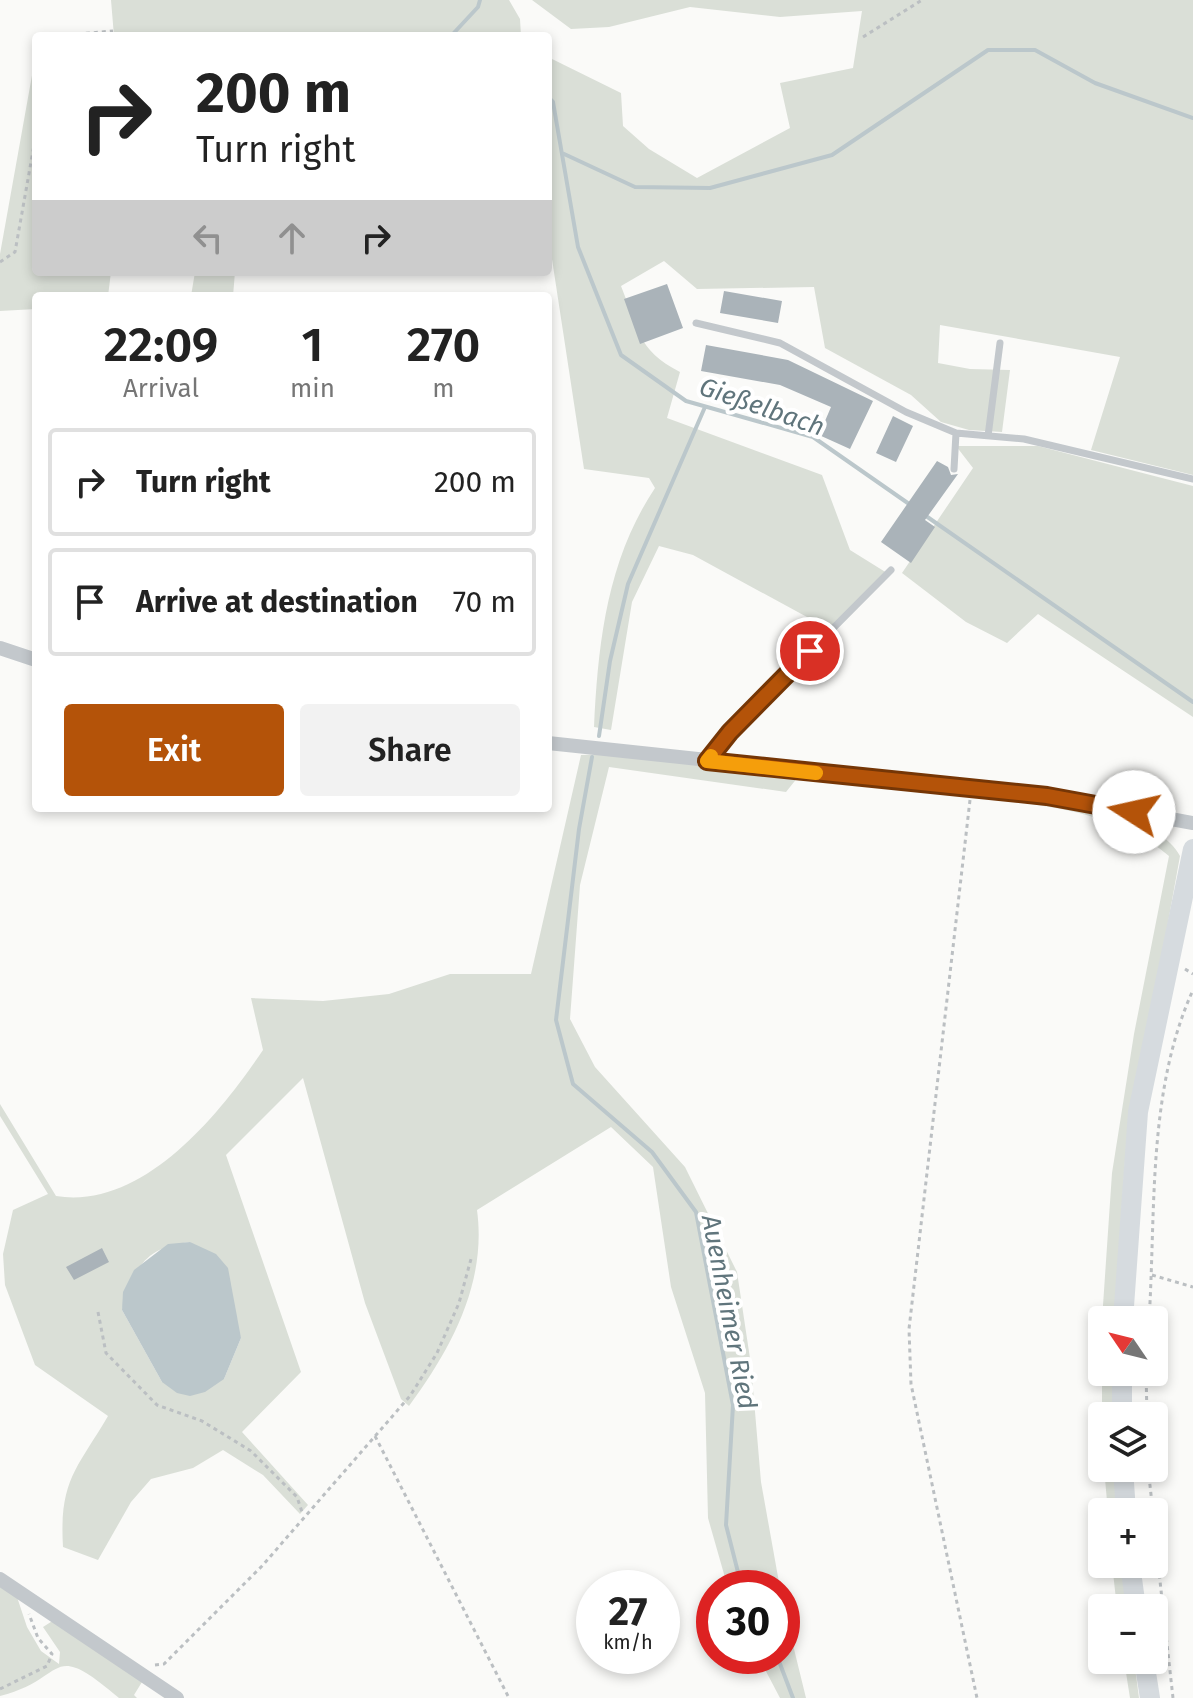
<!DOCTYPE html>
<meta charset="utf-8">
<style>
body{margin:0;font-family:"Fira Sans",sans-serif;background:#f2f2f2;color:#222;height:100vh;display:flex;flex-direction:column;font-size:30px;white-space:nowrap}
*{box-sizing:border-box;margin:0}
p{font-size:26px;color:#767676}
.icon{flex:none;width:44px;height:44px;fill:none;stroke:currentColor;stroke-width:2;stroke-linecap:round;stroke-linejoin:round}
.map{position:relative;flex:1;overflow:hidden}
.drawer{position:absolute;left:32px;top:292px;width:520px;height:520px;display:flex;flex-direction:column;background:#fff;border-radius:8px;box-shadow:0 4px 12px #0003}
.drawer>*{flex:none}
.guide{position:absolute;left:32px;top:32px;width:520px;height:244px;border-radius:8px;box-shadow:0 4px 12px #0003;background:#fff;color:#222;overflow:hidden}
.needle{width:52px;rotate:305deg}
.fabs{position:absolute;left:1088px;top:1306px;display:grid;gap:16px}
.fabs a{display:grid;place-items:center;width:80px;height:80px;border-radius:8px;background:#fff;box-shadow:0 4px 12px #0003;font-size:40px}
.speed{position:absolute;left:576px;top:1570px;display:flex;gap:16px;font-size:40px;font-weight:700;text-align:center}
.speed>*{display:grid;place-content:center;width:104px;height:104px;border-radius:50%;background:#fff;box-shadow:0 4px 12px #0003;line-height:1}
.speed small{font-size:20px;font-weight:400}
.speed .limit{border:12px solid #d22;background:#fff;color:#111}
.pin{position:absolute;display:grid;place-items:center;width:68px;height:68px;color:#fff;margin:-34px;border:4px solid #fff;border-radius:50%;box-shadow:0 2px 8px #0007}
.me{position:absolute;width:88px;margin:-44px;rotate:280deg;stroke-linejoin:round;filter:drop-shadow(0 0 6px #0008)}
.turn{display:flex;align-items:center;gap:28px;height:168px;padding:0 32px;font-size:36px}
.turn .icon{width:104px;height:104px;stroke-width:2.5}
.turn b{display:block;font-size:56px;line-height:68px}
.lanes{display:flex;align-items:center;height:76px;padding:0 32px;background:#0003;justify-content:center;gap:40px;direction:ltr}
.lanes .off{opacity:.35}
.eta{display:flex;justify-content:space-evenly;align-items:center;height:136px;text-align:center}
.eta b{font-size:48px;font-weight:600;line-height:56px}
.action{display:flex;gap:16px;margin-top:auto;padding:16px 32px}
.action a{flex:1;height:92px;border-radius:8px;background:#b45309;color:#fff;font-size:32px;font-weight:600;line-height:92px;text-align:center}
.action a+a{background:#f2f2f2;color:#222}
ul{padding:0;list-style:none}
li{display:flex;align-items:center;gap:24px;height:108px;margin:0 16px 12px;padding:0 16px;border:4px solid #e0e0e0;border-radius:8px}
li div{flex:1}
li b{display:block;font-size:30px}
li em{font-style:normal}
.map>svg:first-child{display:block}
.green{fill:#dadfd7;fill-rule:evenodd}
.water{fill:#bbc7cb}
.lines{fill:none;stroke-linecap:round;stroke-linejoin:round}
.stream{stroke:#bbc7cb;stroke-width:4}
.building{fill:#aab3b9}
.path{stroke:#bbbfc2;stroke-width:3;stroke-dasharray:4 4;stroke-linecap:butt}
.service{stroke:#c3c8cc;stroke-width:7}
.minor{stroke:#c3c8cc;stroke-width:14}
.secondary{stroke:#d6dbdf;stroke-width:20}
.route-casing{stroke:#753606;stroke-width:20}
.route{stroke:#b45309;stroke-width:14}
.slow{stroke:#f59e0b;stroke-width:14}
.labels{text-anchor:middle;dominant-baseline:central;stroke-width:8;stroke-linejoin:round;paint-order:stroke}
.water-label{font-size:26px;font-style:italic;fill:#60757c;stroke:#fff}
</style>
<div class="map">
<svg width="1193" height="1698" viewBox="0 0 1193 1698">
<rect width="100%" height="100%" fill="#fafaf8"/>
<path class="green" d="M111 0H509L520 19 521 36H114Z
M532 0H1193V475L1091 450 1120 357 940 325 938 363 970 369 1010 370 1002 432 969 430 941 422 911 395 825 348 814 287 697 289 664 261 621 286C638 328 637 350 680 372L667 418 822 475 850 550 887 573 829 629 693 555 659 546 632 602 611 730 594 727C598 643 607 560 655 488L649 478 584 469 548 233V57L621 93 623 126 649 149 697 178 790 128 780 83 853 68 862 11 780 17 690 7 609 27 571 29Z
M36 53V272H111L108 296H36V309L0 311V254Z
M195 272H235L233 296H191Z
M956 446H1038L1193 486V717L1038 614 1007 643 966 622 902 573 973 468Z
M610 754 798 777 786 792 609 767 580 885 570 1019 595 1067 685 1167 737 1272 751 1365 761 1482 780 1588H728L708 1518 705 1393 671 1287 653 1167 611 1127 477 1210C487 1283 451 1349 409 1406L401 1399 365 1303 303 1078 226 1155 301 1372 242 1432 308 1505 300 1514 263 1475 223 1450 193 1468 151 1479 131 1502 98 1560 63 1547C59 1480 77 1469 108 1416L35 1365 5 1285 3 1254 13 1210 48 1194 0 1116V1104L56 1196C143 1210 220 1114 263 1050L251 998 323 1001 389 994 450 974H531L581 755ZM190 1242 241 1338 224 1379 162 1382 122 1310C134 1269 144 1247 190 1242Z
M975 796C1024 802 1157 807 1180 856L1125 1161 1114 1320H1102L1112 1173 1134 1034 1169 856C1116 810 1041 806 975 796Z
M1102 1370 1113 1372V1416H1102V1444Z
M1104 1468H1116L1119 1512H1108Z
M1112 1564H1123L1127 1608H1117Z
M0 1585 17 1597 27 1627 41 1651 59 1664 60 1652 43 1627 54 1620 142 1682 134 1695 137 1698H119C47 1637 69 1679 0 1696Z
M782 1600 806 1698H780L758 1656H782Z
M1124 1660H1134L1139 1698H1130Z"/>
<path class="water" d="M190 1242 216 1254 228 1268 241 1338 224 1379 205 1392 190 1396 177 1393 162 1382 122 1310 123 1292 134 1270 168 1244Z"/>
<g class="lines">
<path class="stream" d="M451 36 478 7 480 0
M548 97 553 102 578 247 621 355 686 401 813 437 912 506
M562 153 635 187 710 188 832 155 988 50H1035L1095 83 1193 118
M926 516 1193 702
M599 736 610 661 628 584 705 407
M592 757 579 829 556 1020 573 1084 652 1152 696 1212 733 1405 726 1525 742 1588
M777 1656 793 1698"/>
</g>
<path class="building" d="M667 284 683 328 640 344 624 299Z
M724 291 782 301 778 323 720 313Z
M706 345 788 360 873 401 850 449 819 435 831 407 780 385 701 371Z
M893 416 913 426 896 462 876 453Z
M937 461 948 467 951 475 958 474 925 520 935 527 911 563 881 542Z
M102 1248 109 1262 74 1280 66 1267Z"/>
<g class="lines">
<path class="path" d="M54 36 113 31
M863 37 922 0
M0 262 15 252 36 134
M970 800 909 1329 911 1384 977 1698
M1185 969 1193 974
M1152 1275 1193 1287
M98 1312 106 1353 157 1405 202 1421 251 1451 297 1497 303 1515
M1149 1320C1156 1212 1147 1091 1193 990
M1146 1372 1147 1416
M375 1436 509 1698
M1148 1468 1153 1512
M1154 1527 1173 1698
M155 1665 164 1664 262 1566 410 1396 437 1353 459 1303 471 1259
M0 1689 47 1666 52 1654 38 1638 29 1614"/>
<path class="service" d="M696 323 780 343 906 412 956 433
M988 436 1000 343
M954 469 956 433 1024 439 1193 479
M708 760 730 732 891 570"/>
<path class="minor" d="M0 648 36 660
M548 743 1047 796 1193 823
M0 1579 177 1698"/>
<path class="secondary" d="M1123 1320 1138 1112 1193 849
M1122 1416V1372
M1123 1468 1126 1512
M1130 1564 1136 1608
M1144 1660 1150 1698"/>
</g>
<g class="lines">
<g class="route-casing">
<path id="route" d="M810 651 730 732 707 761 1047 796 1134 812"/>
</g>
<use href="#route" class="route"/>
<path class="slow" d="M711 756 707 761 816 773"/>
</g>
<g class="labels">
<g class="water-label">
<text transform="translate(762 407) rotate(19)">Gießelbach</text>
<text transform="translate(729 1312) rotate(79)">Auenheimer Ried</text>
</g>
</g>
</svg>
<div class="fabs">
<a><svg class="needle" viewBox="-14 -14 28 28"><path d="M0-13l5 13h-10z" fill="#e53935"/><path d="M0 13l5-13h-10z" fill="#767676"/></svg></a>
<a><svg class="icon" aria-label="layers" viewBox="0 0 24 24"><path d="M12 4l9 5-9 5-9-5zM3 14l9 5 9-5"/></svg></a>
<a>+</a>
<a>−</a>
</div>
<div class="speed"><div>27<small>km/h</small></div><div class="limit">30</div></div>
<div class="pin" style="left:810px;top:651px;background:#d93025"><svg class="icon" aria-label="arrive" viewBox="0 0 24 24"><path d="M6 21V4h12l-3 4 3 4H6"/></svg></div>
<svg class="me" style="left:1134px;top:812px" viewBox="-20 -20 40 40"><circle r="19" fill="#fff"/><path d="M0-13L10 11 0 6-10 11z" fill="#b45309"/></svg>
<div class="guide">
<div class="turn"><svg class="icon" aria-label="right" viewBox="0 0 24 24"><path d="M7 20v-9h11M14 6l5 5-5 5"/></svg><div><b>200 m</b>Turn right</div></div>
<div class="lanes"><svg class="icon off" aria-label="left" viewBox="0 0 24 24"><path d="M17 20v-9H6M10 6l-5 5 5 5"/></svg><svg class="icon off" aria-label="ahead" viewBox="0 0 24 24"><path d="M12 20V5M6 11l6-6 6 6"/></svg><svg class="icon" aria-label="right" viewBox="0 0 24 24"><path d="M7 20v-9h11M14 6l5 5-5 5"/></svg></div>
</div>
<section class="drawer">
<div class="eta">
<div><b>22:09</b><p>Arrival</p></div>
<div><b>1</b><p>min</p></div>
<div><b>270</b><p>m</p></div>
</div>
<ul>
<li><svg class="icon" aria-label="right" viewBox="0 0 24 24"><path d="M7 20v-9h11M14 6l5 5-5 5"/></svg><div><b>Turn right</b></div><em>200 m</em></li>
<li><svg class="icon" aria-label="arrive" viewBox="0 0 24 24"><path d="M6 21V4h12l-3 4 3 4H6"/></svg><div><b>Arrive at destination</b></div><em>70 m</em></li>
</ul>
<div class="action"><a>Exit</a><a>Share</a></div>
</section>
</div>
